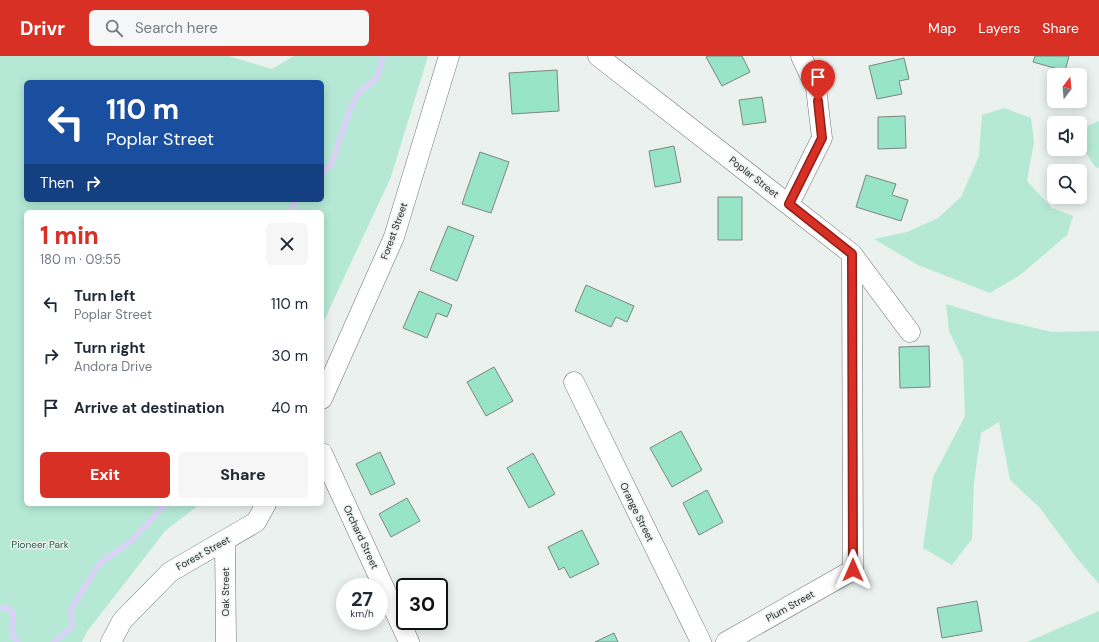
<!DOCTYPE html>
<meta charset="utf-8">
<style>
body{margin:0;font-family:"DM Sans",sans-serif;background:#f6f6f7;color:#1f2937;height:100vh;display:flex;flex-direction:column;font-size:15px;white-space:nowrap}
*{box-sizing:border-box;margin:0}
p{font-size:13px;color:#747a83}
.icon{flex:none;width:22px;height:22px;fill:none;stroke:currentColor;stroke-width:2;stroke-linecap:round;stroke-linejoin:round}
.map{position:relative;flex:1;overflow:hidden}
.side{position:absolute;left:24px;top:154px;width:300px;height:296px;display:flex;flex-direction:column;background:#fff;border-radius:6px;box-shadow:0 2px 10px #0003}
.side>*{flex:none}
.banner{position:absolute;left:24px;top:24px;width:300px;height:122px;border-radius:6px;box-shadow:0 2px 10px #0003;background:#1a4fa0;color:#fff;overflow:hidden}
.needle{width:26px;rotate:16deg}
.tools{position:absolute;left:1047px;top:12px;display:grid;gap:8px}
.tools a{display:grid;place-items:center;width:40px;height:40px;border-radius:6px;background:#fff;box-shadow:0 2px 10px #0003;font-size:20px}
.speed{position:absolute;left:336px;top:522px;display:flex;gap:8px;font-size:20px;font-weight:700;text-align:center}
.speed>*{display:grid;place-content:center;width:52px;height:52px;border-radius:50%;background:#fff;box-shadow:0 2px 10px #0003;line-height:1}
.speed small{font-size:10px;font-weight:400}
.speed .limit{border:2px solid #111;border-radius:6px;background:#fff;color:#111}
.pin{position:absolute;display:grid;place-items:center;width:34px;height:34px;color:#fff;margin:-41px -17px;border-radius:50% 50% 50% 0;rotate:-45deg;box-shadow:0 0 4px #0007}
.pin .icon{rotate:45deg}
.me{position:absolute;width:44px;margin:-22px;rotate:0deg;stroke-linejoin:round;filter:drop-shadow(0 0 3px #0008)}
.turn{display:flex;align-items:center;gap:14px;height:84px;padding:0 16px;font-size:18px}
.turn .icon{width:52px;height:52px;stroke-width:2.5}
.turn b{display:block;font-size:28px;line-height:34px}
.then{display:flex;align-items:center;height:38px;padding:0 16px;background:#0003;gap:8px;font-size:15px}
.round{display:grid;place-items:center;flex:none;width:42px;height:42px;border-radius:6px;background:#f6f6f7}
.overview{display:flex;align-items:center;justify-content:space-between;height:68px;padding:0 16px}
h1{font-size:24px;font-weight:800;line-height:30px;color:#d93025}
.action{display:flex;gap:8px;margin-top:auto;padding:8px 16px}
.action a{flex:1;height:46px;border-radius:6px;background:#d93025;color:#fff;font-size:16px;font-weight:800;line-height:46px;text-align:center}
.action a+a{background:#f6f6f7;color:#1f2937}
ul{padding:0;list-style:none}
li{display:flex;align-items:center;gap:12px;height:52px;padding:0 16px}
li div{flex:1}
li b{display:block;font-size:15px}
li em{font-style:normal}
header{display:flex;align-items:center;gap:24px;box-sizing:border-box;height:56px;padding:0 20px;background:#d93025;color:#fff}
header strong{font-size:19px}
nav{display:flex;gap:22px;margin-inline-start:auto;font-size:14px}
.search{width:280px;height:36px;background:#f6f6f7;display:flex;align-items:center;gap:10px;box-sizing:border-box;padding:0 14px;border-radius:6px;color:#747a83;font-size:15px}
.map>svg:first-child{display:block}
.green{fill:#b5e9d6;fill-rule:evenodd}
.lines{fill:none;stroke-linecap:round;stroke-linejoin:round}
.stream{stroke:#dad1f6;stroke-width:5.5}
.building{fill:#97e4c9;stroke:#7e8582}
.minor-casing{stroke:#6c7270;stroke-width:21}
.minor{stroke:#fff;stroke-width:20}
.route-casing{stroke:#8d1f18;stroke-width:10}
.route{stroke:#d93025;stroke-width:7}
.labels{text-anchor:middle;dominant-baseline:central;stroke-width:3;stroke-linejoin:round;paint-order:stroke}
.street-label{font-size:10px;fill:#262928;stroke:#eaf1ee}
.park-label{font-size:10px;fill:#215d4b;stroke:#eaf1ee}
</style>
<header>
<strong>Drivr</strong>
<div class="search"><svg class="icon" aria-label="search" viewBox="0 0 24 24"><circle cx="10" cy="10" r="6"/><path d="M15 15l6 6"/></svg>Search here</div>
<nav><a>Map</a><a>Layers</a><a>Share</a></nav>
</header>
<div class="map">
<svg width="1099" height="586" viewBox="0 0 1099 586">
<rect width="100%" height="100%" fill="#eaf1ee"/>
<path class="green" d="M0 0H228L272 13 294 0H428L391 121 322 269V156H26V448H200L165 475 86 577 82 586H0ZM26 26H322V144H26Z
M1004 52 1031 62 1034 86 1027 125 1052 152 1073 160 1067 179 1020 219 990 237 918 209 874 183 907 176 938 162 961 141 979 100 982 59Z
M1099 65V112L1095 111 1082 91 1088 70Z
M946 248 992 262 1052 276 1099 275V528L1076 501 1040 452 1010 424 999 366 981 377 974 426 972 483 952 509 923 492 933 421 965 360 963 304 949 275Z
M1099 555V586H1027Z"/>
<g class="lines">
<path class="stream" d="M322 117 331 109 351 51 358 37 377 22 383 0
M288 156 298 144
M0 552H8C18 560 10 567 12 577 13 580 15 583 17 586
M54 586 72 571 71 553 99 508 131 485 166 448"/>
</g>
<path class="building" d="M708 0H742L750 16 722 30 706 1Z
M1035 0H1069L1065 15 1033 6Z
M904 2 909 23 899 25 902 38 877 43 869 10Z
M557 14 559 55 512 58 509 17Z
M762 41 766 66 743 69 739 44Z
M905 60 906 92 878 93V61Z
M674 90 681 126 655 131 649 95Z
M480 96 509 106 491 157 462 148Z
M866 119 896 128 892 139 908 144 901 165 856 151Z
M718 141H742V184H718Z
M448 170 474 180 457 225 430 214Z
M586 229 634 250 627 266 616 261 611 271 575 255Z
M419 235 452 249 447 261 437 257 427 282 403 272Z
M929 290 930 331 900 332 899 291Z
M494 311 513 345 486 360 467 326Z
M681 375 702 414 672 431 650 392Z
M380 396 395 428 371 439 356 408Z
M533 397 555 438 529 452 507 412Z
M707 434 723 466 699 479 683 447Z
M407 442 420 465 391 481 379 458Z
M582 474 599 508 570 522 564 511 559 514 548 491Z
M977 545 982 575 942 582 937 552Z
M614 577 618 586H595Z"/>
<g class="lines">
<g class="minor-casing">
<path id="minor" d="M598 0 852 198 910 276
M789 148 822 82 816 32 801 0
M574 326 701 586
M322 343 394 181 449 0
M322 397 409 586
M225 486 226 586
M111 586 122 565 170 516 256 466 266 448
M726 586 853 514 852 198"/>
</g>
<use href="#minor" class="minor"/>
</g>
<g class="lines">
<g class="route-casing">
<path id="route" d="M818 45 822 82 789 148 852 198 853 514"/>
</g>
<use href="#route" class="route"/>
</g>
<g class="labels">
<g class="street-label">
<text transform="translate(754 121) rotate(38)">Poplar Street</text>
<text transform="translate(394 175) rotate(-70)">Forest Street</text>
<text transform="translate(637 456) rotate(64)">Orange Street</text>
<text transform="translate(361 481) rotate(65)">Orchard Street</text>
<text transform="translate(203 497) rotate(-29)">Forest Street</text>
<text transform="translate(225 536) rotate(-90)">Oak Street</text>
<text transform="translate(790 550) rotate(-29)">Plum Street</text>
</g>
<g class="park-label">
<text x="40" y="488">Pioneer Park</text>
</g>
</g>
</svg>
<div class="tools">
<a><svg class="needle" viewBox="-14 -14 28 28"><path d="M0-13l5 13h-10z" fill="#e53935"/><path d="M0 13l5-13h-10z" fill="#747a83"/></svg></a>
<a><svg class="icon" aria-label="sound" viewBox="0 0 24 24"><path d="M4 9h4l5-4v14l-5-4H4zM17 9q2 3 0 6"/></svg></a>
<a><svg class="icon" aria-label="search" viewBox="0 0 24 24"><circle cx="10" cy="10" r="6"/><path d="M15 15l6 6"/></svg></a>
</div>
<div class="speed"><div>27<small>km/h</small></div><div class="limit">30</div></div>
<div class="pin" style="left:818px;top:45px;background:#d93025"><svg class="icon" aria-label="arrive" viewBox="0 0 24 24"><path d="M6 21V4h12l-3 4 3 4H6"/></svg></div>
<svg class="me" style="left:853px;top:514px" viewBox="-20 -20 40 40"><path d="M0-17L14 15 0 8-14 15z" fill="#d93025" stroke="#fff" stroke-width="4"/></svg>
<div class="banner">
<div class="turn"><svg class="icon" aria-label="left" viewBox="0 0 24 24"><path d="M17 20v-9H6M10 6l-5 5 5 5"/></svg><div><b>110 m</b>Poplar Street</div></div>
<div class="then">Then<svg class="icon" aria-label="right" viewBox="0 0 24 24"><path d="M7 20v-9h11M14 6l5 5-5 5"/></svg></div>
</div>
<section class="side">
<div class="overview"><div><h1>1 min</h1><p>180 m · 09:55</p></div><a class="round"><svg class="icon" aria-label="close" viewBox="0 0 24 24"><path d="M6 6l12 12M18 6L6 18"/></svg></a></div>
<ul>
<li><svg class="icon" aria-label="left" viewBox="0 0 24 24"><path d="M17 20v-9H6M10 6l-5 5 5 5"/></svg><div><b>Turn left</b><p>Poplar Street</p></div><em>110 m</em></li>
<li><svg class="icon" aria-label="right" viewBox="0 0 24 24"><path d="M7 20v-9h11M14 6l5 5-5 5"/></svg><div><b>Turn right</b><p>Andora Drive</p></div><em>30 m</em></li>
<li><svg class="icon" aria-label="arrive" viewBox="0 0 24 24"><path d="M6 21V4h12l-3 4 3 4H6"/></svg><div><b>Arrive at destination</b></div><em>40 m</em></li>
</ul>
<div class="action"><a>Exit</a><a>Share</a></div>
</section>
</div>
